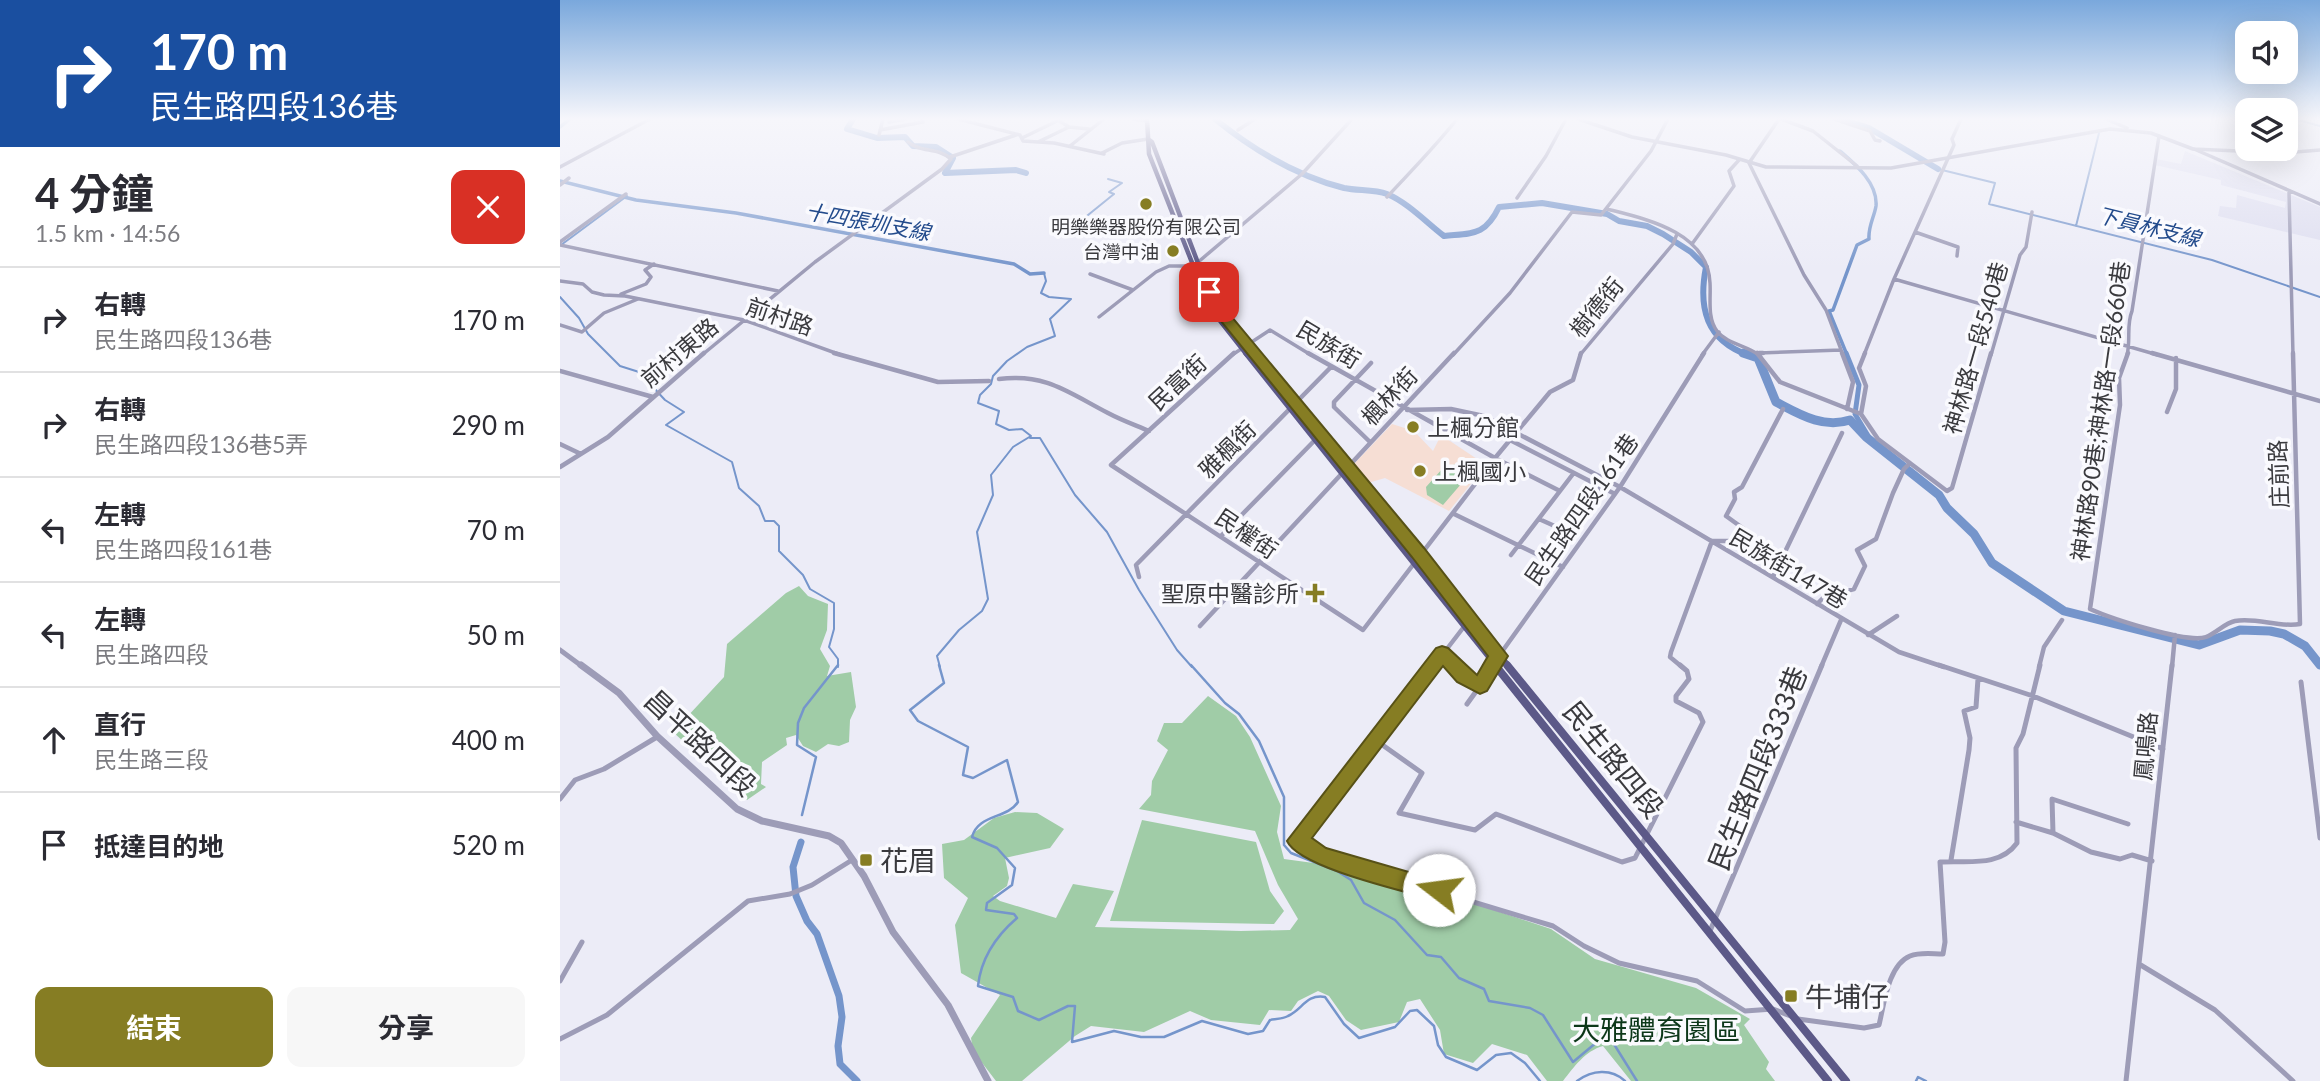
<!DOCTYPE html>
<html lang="zh-TW">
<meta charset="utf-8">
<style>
body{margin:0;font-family:Lato,"Noto Sans TC",sans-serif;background:#f7f7f7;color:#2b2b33;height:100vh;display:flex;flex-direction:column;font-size:26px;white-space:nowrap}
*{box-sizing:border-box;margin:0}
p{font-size:23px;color:#7c7c81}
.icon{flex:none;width:38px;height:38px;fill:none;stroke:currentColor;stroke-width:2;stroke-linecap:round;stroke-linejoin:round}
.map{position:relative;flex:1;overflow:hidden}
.drawer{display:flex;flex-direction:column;background:#fff;width:560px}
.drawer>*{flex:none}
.hud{background:#1a4fa0;color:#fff;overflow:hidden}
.fabs{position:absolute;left:1675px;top:21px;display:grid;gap:14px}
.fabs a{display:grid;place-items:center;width:63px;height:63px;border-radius:14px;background:#fff;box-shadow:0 7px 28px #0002;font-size:35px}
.pin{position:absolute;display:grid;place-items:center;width:60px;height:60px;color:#fff;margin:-30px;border-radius:14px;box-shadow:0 4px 10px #0006}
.me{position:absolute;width:77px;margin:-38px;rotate:285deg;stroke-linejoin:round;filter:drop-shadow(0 0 5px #0008)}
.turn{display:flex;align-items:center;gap:24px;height:147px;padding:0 35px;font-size:32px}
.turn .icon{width:91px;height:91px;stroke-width:2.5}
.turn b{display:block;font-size:49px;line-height:60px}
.round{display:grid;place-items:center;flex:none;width:74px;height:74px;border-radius:14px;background:#f7f7f7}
.summary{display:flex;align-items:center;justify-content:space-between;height:119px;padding:0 35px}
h1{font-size:42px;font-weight:700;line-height:52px}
.primary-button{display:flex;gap:14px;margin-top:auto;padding:14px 35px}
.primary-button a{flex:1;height:80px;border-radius:14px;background:#867d23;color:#fff;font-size:28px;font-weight:700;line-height:80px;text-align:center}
.primary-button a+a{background:#f7f7f7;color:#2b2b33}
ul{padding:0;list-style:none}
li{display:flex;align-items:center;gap:21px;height:105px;padding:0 35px;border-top:2px solid #e1e1e2}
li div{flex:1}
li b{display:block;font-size:26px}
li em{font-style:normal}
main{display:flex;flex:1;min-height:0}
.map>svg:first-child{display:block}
.built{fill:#dedef0}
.education{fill:#f6ded4}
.green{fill:#a0cca7}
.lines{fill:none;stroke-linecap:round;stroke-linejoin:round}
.stream-far1{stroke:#7595cb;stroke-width:2}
.stream{stroke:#7595cb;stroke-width:2.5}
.canal-far2{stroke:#7595cb;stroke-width:3.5}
.canal-far1{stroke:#7595cb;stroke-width:5}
.canal{stroke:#7595cb;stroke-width:7}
.river-far1{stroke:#7595cb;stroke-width:6}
.river{stroke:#7595cb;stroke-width:9}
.minor-far2{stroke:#9d9cb7;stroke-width:3.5}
.minor-far1{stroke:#9d9cb7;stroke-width:4.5}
.minor{stroke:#9d9cb7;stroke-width:5}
.tertiary-far2{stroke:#9d9cb7;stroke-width:3.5}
.tertiary-far1{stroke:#9d9cb7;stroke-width:5}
.tertiary{stroke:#9d9cb7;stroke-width:7}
.primary-far2{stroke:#5c5988;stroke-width:4.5}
.primary-far1{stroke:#5c5988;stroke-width:6}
.primary{stroke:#5c5988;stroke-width:8}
.route{fill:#867d23;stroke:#575117;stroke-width:2}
.poi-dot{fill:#867d23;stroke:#fafafe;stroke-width:2.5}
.labels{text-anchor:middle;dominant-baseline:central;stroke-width:7;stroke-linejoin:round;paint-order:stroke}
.far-poi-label{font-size:19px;fill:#3a3a3e;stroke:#fafafe}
.far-water-label{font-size:21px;font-style:italic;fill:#234b8c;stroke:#fafafe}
.street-label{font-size:23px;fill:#3a3a3e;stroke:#fafafe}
.poi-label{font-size:23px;fill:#3a3a3e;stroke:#fafafe;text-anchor:start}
.near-street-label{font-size:28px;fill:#3a3a3e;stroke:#fafafe}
.near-poi-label{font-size:28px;fill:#3a3a3e;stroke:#fafafe;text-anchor:start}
.near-park-label{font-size:28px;fill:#0c3719;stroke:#fafafe}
</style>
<main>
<section class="drawer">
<div class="hud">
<div class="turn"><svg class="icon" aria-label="right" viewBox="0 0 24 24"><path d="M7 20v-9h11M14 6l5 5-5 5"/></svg><div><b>170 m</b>民生路四段136巷</div></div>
</div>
<div class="summary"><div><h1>4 分鐘</h1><p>1.5 km · 14:56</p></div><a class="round" style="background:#d93025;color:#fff"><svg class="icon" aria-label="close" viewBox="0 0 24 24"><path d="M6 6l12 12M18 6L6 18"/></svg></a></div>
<ul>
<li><svg class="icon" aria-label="right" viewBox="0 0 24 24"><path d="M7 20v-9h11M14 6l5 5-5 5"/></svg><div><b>右轉</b><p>民生路四段136巷</p></div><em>170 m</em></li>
<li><svg class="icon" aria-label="right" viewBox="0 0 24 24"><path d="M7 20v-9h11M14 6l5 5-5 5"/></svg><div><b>右轉</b><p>民生路四段136巷5弄</p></div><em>290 m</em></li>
<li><svg class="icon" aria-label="left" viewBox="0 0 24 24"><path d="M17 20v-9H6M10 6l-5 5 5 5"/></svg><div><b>左轉</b><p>民生路四段161巷</p></div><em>70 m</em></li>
<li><svg class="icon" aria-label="left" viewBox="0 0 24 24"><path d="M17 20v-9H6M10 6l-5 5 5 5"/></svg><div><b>左轉</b><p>民生路四段</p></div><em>50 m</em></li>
<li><svg class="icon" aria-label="ahead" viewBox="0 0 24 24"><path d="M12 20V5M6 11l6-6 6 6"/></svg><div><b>直行</b><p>民生路三段</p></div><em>400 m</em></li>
<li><svg class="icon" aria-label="arrive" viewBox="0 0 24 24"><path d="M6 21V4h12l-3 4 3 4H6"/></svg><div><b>抵達目的地</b></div><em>520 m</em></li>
</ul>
<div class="primary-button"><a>結束</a><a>分享</a></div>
</section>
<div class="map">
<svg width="1760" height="1081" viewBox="0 0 1760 1081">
<rect width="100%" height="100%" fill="#ececf7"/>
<path class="built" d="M1625 151 1760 207V240L1658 216 1660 206 1676 208 1677 195 1725 208 1726 202 1661 185V180L1595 165 1596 159 1621 164Z"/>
<path class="education" d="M832 424 854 431 873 451 881 435 926 465 889 511 825 478 808 483 794 464Z"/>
<path class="green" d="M916 460 920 462 883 505 867 495 866 487 883 468 896 464 907 470Z
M239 586 248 596 268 604 267 630 260 649 270 666 267 676 291 672 296 707 290 720 289 742 279 746 268 744 256 752 243 746 236 735 226 738 227 745 202 762 201 784 206 787 187 800 113 732 164 677 167 644 226 593Z
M648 696 676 716 690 737 721 806 717 832 724 859 783 867 898 898 991 929 1035 959 1136 988 1190 1019 1184 1025 1209 1062 1206 1069 1215 1081H1071L1043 1046C1025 1051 1014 1067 1003 1081H987L967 1055 932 1044 913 1063 884 1054 880 1030 860 999 847 1002 839 1022 801 1030 786 1020 769 996 758 991 738 1001 731 1011 709 1010 700 1025 651 1020 630 1011 584 1032 531 1026 515 1036 462 1081H436L413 1051 411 1038 440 995 401 973 395 925 408 898 384 878 382 844 404 840 434 818 455 812 477 813 504 829 490 848 445 858 449 878 447 886 433 896 440 901 496 918 513 884 554 891 535 927 681 931 730 930 738 919 718 885 695 831 579 809 591 795 592 781 608 750 597 741 604 723H622Z
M582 820 696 842 710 891 724 911 714 924 550 921Z"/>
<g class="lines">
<path class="stream-far1" d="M1735 119 1760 126
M1378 169 1435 183 1429 204 1652 260 1760 297
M1516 226 1539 133
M507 232 554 194 549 192 562 183 548 179
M1 245 67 196
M0 297 19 318 28 334 60 366 79 372 105 400 124 412 106 425 172 462 179 488 199 506 205 521H214L219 526V551L243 575 250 589 274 603V629L269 647 278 659V667
M470 438H480L515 495 547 532 579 590 617 650 632 667
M380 667 377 656 399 630 422 611 428 599 417 532 433 495 431 475 453 447 471 436 462 429 449 430 436 424 439 411 418 403 420 395 431 384 433 376 447 361 467 347 495 336 490 319 511 299 489 297 481 293 486 281 484 273"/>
<path class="stream" d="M379 665 384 683 350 710 358 721 408 747 403 775 413 778 447 760 458 802C447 819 418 814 412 837L437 848 455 868 452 885 427 903 426 910 454 914 457 918C436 936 421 958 418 986L453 997 458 1011 479 1020 508 1006H515L512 1042 554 1031 581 1037H604L642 1021 688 1034 703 1031 710 1020C716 1019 723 1019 728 1016 743 1009 746 994 765 997L784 1024 799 1038 835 1027 850 1011 857 1010 874 1026 878 1045 886 1057 917 1070 936 1055 951 1053 965 1063 980 1081
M631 665 665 703 679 714 699 741 724 797V845L731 853 777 871 791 880 804 903 835 920 867 955 881 957 899 978 924 989 929 1001 970 1008 983 1015 1013 1062 1037 1042 1052 1041 1077 1081
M242 815 256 757 237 745 238 723 244 708 278 665
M1017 1081C1032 1070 1051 1068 1065 1081
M1356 1081 1358 1077 1366 1081"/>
<path class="canal-far2" d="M0 127 10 119
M1280 151C1295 164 1318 183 1316 206 1314 218 1308 226 1309 239L1297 245 1273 310 1269 311 1287 355
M0 181 76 200 176 213 454 264 470 274 484 273"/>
<path class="canal-far1" d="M1286 353 1299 385 1295 414 1310 439"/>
<path class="canal" d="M241 842 233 867 236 896 247 921 257 934 279 996 282 1017 278 1046 280 1064 297 1081"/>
<path class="river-far1" d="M293 119 287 129 317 138 345 137 353 146 376 147 393 158 385 173 456 170 466 173
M655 119C692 149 737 176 784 188 798 191 814 189 827 194 847 202 867 223 884 236 913 233 925 236 939 207L982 203 1047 214 1059 221 1087 226 1103 234 1131 252 1146 267C1138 308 1146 340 1188 355
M1281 119 1309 128 1378 169"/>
<path class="river" d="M1183 353 1198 358 1216 402C1239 414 1263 429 1290 420L1306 437 1379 495 1387 508 1414 534 1432 563 1504 611 1639 645 1680 630 1710 631 1724 634 1745 646 1760 665"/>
<path class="minor-far2" d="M398 119 460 135 463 141 494 143 544 154
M573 119 587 121
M1219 119 1189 163 1244 275 1266 310 1283 355
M1221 119 1253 131 1297 166
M1274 119 1310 131 1315 140 1320 141
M498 120 509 127 529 129
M329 122 346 119
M320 130 363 122 361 119
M678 130 695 119
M319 135 323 119
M462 138 499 120
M478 142 509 127
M510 146 544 119
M1634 149 1760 204
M542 153 562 143 588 139
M390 157 456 135
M0 185 9 178
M1729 192 1733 355
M827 197C851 171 875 147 897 119
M957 198 986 156 1006 119
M1047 209C1086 219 1148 232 1150 283 1151 298 1147 318 1157 331 1167 344 1186 345 1199 355
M1355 232 1398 247 1397 256
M0 242 66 194
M1132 244 1174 186 1169 171 1179 160
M0 245 218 291
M637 263 742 174 792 119
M530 274 573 290
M1334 279 1598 355
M0 281 23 284 32 292 44 295 65 296 184 320 281 355
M61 294 86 284 91 277 85 270 94 264
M539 317 596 272 609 266H632
M0 325 22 332 44 313 78 299
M1199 353 1281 350
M142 355 255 262 382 169 391 159C378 147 361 153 348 142
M672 355 710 330 751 355
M893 355 950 293 1012 212 1041 215 1091 151 1108 119
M1020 355 1113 244 1117 234
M1142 355 1159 332
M1304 355 1334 279 1394 145 1392 139 1401 119
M1431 355 1460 255 1466 247 1472 212
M1567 355C1571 339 1566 326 1572 311L1599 136"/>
<path class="minor-far1" d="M274 353 378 382 429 381
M674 353 551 465 803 630 935 458
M748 353 935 458
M1197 353 1220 382 1301 414
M1199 353H1203
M1282 353 1293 382 1287 409
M1305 353 1299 368 1306 386 1301 414 1318 439 1387 491 1392 488 1431 353
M1568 353 1559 378 1560 405 1530 609C1550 618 1628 644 1646 637 1656 633 1665 623 1675 621 1697 617 1719 628 1740 624L1733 353
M1592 353 1760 401
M0 371 93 397
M439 379C486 373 509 393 548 413 561 420 575 425 589 431
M847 410 891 409 924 416 1060 487 1339 652 1384 667
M1607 412 1616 389V358
M919 424 1055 494
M810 442 774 407V402L811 363
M0 444 21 454
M935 458 1000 491
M935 458 990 392 1013 380 1021 353
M0 467 48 437 144 353
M894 514 1003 567
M979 519 1008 532
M662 535 756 439
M951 555 1013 474
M579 577 576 565 771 367
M1213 577 1282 433
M975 578 1041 487
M1257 604 1264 597 1294 589 1305 566 1297 550 1316 539 1333 493 1344 469 1350 463
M640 626 894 353
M1308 635 1337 616
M882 653 895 667
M873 667 903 628
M931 667 1060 487 1144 353
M1122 667 1110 657 1111 652 1152 541H1182L1184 529 1166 516 1175 499 1174 492 1182 487 1223 409
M1261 667 1281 620
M1479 667 1484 647 1502 620
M1612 667 1615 635"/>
<path class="minor" d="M874 665 737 841 761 856 993 926 1024 946 1059 963 1137 981 1185 1011 1213 1009 1238 1019 1304 1028 1319 1025C1324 1005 1328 965 1350 956 1360 952 1372 954 1383 954L1385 942 1380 862C1407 860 1439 868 1457 843L1456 748 1463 734 1480 665
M894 665 904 676 921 686
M1379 665 1473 696 1603 749
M1741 682 1760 838
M907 704 930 672 932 665
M814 739 862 773 839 813 915 830 936 814 1062 862 1075 858 1143 722 1139 713 1116 701V696L1129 679 1127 671 1120 665
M0 799 15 780 44 769 97 737
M1456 822 1493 833 1531 852 1560 859 1572 855 1592 861
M1493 833 1492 799 1568 824
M1391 860 1409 750 1410 738 1404 711 1416 707 1418 679
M1150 931 1262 665
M1579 964 1655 1010 1733 1081
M0 981 22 942
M0 1039 47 1015 188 901 230 894 252 885 292 860
M1566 1081 1612 665"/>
<path class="tertiary-far2" d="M1018 119 1072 137 1166 155 1206 167 1331 168 1550 129 1591 133 1633 149 1724 153 1760 150
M1546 119 1567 128
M0 167 90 119"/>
<path class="tertiary-far1" d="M0 650 23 667"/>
<path class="tertiary" d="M21 665 59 693 97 736 177 809 202 821 269 836 281 843 304 876 333 932 388 1005 428 1081"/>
<path class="primary-far2" d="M587 119 589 154 650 308 687 355
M588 139 592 142 649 292 660 312 695 355"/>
<path class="primary-far1" d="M686 353 937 667
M693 353 949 667"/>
<path class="primary" d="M935 665 1268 1081
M947 665 1286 1081"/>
</g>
<linearGradient id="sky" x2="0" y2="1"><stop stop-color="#7aa8dc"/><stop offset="0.44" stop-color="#f6f6fb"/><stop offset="1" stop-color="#f6f6fb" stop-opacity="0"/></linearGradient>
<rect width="1760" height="270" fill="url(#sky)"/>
<path class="route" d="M649 288 653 289 666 310 864 548 948 656 927 691 920 694 897 682 883 666 752 838 766 848 887 883 890 890 887 898 879 901C848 892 739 868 727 841L876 648 882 646 888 648 917 675 928 656 852 557 656 315 643 292Z"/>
<g class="poi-dot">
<circle cx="586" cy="204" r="7"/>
<circle cx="613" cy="251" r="7"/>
<circle cx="853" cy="427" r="7"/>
<circle cx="860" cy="471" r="7"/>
<path d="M751.5 582.5h7v7h7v7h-7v7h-7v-7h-7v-7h7z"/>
<rect x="299" y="853" width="14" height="14" rx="3.5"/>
<rect x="1224" y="989" width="14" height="14" rx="3.5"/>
</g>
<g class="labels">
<g class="far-poi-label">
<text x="586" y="226">明樂樂器股份有限公司</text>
<text x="599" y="251" text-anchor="end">台灣中油</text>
</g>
<g class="far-water-label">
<text transform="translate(308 221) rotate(10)">十四張圳支線</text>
<text transform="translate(1589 226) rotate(14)">下員林支線</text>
</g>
<g class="street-label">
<text transform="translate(1036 307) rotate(-51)">樹德街</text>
<text transform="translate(220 316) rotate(19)">前村路</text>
<text transform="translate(769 344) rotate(31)">民族街</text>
<text transform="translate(1415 348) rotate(-74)">神林路一段540巷</text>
<text transform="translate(119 352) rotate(-40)">前村東路</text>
<text transform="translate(617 382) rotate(-43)">民富街</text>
<text transform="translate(829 396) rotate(-47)">楓林街</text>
<text transform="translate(1540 411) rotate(-82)">神林路90巷;神林路一段660巷</text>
<text transform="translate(667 449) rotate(-45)">雅楓街</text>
<text transform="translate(1718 474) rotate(-92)">庄前路</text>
<text transform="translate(1021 509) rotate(-55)">民生路四段161巷</text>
<text transform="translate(687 533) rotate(34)">民權街</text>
<text transform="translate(1229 568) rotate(31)">民族街147巷</text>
<text transform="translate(1585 746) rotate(-85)">鳳鳴路</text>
</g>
<g class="poi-label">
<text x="867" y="427">上楓分館</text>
<text x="874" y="471">上楓國小</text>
<text x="739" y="593" text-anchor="end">聖原中醫診所</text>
</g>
<g class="near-street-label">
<text transform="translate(141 742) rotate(43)">昌平路四段</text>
<text transform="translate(1054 759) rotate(51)">民生路四段</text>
<text transform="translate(1197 768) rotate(-68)">民生路四段333巷</text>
</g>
<g class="near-poi-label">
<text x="320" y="860">花眉</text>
<text x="1245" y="996">牛埔仔</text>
</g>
<g class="near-park-label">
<text x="1096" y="1029">大雅體育園區</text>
</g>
</g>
</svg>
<div class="fabs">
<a><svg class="icon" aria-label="sound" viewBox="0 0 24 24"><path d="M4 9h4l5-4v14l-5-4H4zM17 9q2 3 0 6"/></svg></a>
<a><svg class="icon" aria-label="layers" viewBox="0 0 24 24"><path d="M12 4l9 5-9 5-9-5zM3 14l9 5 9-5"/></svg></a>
</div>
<div class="pin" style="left:649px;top:292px;background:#d93025"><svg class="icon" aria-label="arrive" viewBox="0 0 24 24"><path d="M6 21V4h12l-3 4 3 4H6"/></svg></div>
<svg class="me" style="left:879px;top:890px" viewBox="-20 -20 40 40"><circle r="19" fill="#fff"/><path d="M0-13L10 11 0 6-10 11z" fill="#867d23"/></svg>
</div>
</main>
